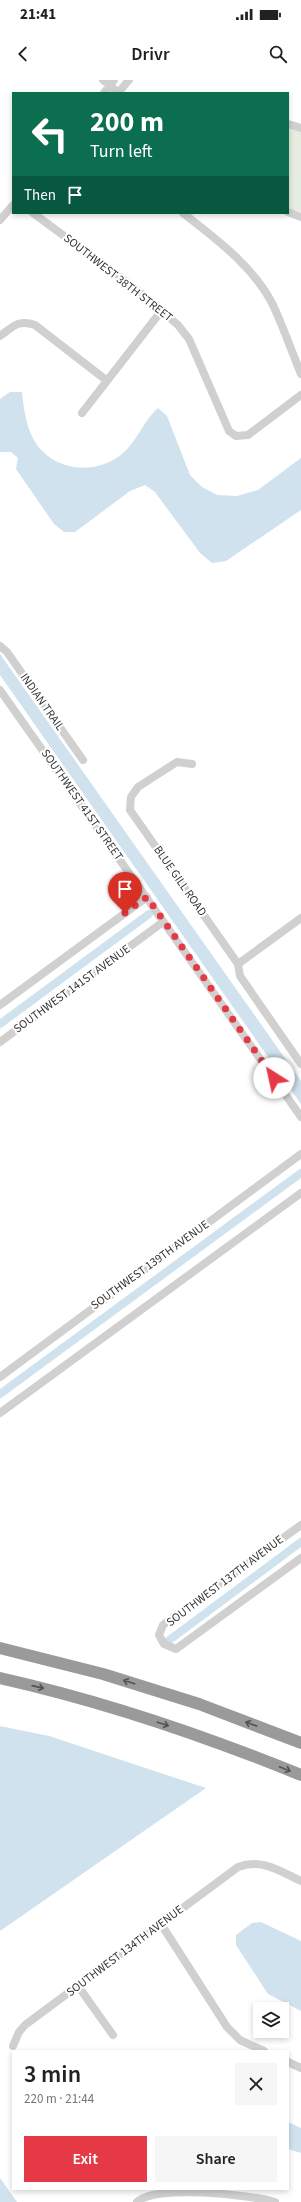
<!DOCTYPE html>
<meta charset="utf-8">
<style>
body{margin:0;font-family:"Source Sans 3",sans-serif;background:#f6f6f6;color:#202124;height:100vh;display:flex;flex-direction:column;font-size:15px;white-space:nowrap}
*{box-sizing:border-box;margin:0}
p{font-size:13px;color:#757577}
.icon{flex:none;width:22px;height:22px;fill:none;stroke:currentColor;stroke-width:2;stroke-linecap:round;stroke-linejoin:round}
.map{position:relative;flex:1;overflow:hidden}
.side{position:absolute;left:12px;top:1970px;width:277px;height:140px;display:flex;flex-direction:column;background:#fff;border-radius:0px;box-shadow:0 2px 6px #0003}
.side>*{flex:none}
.guide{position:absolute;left:12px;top:12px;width:277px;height:122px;border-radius:0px;box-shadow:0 2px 6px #0003;background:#0b6e4f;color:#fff;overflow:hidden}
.controls{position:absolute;left:253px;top:1922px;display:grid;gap:8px}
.controls a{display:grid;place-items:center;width:36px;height:36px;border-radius:0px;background:#fff;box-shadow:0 2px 6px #0003;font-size:20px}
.pin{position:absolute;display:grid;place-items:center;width:34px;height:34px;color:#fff;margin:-41px -17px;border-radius:50% 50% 50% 0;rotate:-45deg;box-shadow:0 0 4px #0007}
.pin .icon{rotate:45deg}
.me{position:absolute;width:44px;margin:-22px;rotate:325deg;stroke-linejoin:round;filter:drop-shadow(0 0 3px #0008)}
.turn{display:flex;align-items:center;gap:14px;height:84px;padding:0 12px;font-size:18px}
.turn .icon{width:52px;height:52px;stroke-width:2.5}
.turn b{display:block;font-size:28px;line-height:34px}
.then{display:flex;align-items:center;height:38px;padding:0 12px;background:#0003;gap:8px;font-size:15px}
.round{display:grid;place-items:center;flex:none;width:42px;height:42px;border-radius:0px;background:#f6f6f6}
.summary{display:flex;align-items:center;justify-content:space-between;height:68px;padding:0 12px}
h1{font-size:24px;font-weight:600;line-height:30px}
.action{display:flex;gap:8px;margin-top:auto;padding:8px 12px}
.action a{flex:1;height:46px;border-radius:0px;background:#e63946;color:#fff;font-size:16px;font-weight:600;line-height:46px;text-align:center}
.action a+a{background:#f6f6f6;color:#202124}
.status{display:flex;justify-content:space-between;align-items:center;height:28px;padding:0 20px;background:#fff;direction:ltr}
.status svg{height:11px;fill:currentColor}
header{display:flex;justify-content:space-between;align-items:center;height:52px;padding:0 12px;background:#fff;font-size:18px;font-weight:600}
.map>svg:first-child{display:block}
.green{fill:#e6ecdf}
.water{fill:#cfe2ee}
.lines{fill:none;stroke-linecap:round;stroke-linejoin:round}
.canal{stroke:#cfe2ee;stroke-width:8}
.minor{stroke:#d0d0d0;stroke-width:8}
.highway{stroke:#9a9a9a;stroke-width:12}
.oneway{stroke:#525252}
.route{stroke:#e63946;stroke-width:7;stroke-dasharray:0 12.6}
.labels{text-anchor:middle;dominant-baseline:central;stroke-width:4;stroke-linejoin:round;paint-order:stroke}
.street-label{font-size:12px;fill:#333;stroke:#fff}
</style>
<div class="status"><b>21:41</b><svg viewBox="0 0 49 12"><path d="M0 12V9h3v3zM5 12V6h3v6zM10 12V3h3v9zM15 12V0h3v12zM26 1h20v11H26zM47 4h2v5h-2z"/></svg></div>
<header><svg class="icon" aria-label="back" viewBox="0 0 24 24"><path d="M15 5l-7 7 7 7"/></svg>Drivr<svg class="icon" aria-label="search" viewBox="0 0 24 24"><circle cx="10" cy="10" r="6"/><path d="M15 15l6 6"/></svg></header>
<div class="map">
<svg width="301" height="2122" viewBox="0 0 301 2122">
<rect width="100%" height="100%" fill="#fff"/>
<path class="green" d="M288 46 301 50V132L288 128Z"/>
<path class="water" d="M10 312H22C24 330 26 349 37 365 57 392 96 395 122 374 137 362 143 341 158 328L167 336 190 395 202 407 217 415 237 416 258 410 301 378V430L226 481 212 483 200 473 155 412 145 405 130 411 75 452H64L54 444 16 389 18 378 11 372H0V319Z
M0 574 301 1001V1024L0 595Z
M0 1646 49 1656 206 1708 0 1851Z
M261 1842 301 1861V1931L268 1914 236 1865V1855L252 1843Z
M288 2042 301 2048V2073L288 2069Z
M0 2098 17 2122H0Z"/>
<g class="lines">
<path class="canal" d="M0 944 149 834
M0 1314 301 1093
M168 1561 301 1462"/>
<path class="minor" d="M103 0 119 13
M104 13 114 0
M118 13 129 0
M288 44 301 48
M288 132 301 137
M33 133 136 209 178 245 189 259 229 351 236 356 248 355 301 315
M183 133C216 159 252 185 272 223 283 246 291 270 301 294
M0 140 13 125
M0 256C13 247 18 239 35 245L106 300
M82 333 162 230
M0 566 7 572 83 680
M0 610 301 1037
M192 684 177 682 138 707 131 717 130 730 238 884 240 896 301 984
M238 884 301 838
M0 925 147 817
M0 962 163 842
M0 1297 301 1074
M0 1333 301 1113
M301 1445 163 1545 159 1555 164 1564 176 1569 301 1478
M161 1844 227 1947 240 1960 264 1971
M78 1906 113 1955
M13 1966 19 1952 25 1945 238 1787C261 1778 280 1791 301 1801
M288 1982 301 1988
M137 2122C154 2104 252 2115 275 2122"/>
<path class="highway" d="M0 1568 103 1594 199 1624 301 1663
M0 1598C103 1621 203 1655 301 1695"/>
</g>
<defs><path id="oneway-shaft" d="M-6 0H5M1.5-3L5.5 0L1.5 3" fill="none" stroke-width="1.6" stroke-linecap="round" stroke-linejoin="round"/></defs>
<g class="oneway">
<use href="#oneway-shaft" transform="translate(129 1602) rotate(-162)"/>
<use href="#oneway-shaft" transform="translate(38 1607) rotate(13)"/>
<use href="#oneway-shaft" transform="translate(163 1644) rotate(18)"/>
<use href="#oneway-shaft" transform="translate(251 1644) rotate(-160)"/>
<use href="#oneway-shaft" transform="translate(285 1689) rotate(22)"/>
</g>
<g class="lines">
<path class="route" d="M125 833 147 817 274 998"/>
</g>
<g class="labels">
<g class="street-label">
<text transform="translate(118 198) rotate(38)">SOUTHWEST 38TH STREET</text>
<text transform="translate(42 622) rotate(55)">INDIAN TRAIL</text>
<text transform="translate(82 725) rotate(55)">SOUTHWEST 41ST STREET</text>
<text transform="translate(180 801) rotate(55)">BLUE GILL ROAD</text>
<text transform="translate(72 909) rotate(-36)">SOUTHWEST 141ST AVENUE</text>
<text transform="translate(150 1185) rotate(-36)">SOUTHWEST 139TH AVENUE</text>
<text transform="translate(225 1501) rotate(-37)">SOUTHWEST 137TH AVENUE</text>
<text transform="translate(125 1871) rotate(-37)">SOUTHWEST 134TH AVENUE</text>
</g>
</g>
</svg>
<div class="controls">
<a><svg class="icon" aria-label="layers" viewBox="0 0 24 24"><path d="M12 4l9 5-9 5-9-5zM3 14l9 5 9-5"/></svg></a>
</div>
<div class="pin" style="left:125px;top:833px;background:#d93025"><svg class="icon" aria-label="arrive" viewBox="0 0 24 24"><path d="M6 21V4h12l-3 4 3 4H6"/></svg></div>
<svg class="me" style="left:274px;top:998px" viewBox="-20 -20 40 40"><circle r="19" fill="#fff"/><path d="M0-13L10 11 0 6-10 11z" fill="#e63946"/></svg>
<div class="guide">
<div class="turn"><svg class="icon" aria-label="left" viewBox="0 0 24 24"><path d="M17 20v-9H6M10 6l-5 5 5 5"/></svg><div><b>200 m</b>Turn left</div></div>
<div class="then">Then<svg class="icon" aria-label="arrive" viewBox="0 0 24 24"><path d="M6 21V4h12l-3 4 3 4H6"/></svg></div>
</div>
<section class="side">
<div class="summary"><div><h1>3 min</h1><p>220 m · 21:44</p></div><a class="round"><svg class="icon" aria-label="close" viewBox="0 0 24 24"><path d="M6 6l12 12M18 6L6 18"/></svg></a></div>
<div class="action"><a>Exit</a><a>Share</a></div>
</section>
</div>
